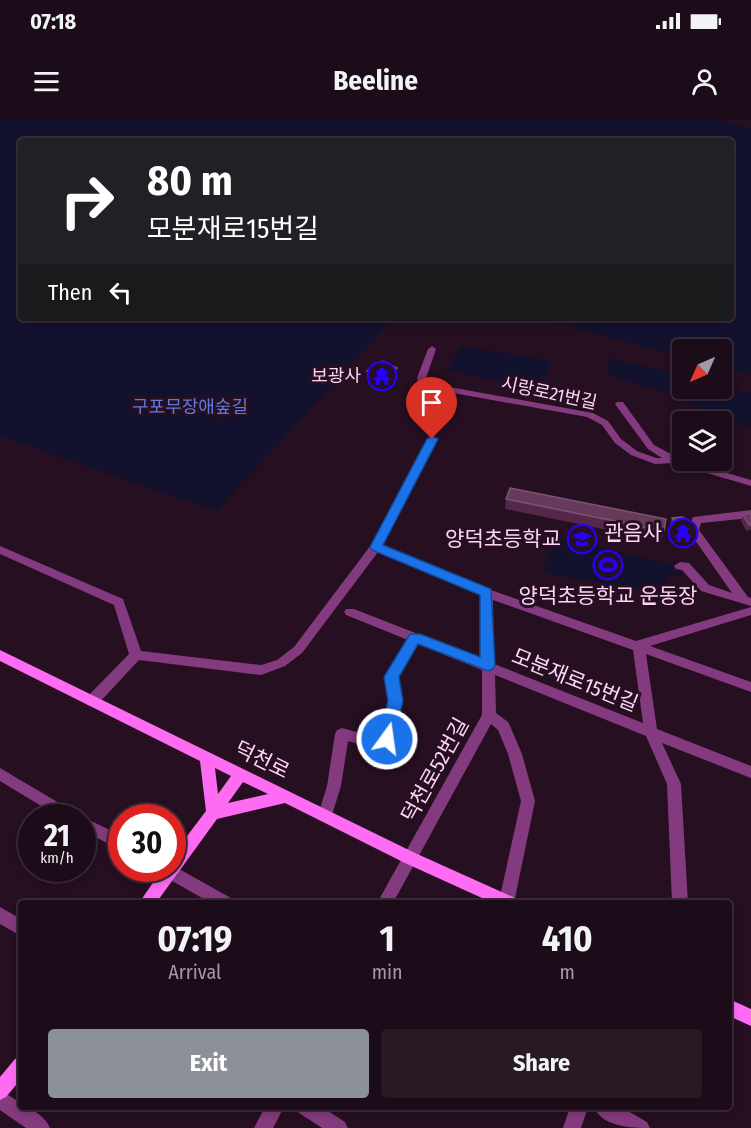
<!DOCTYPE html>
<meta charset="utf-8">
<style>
body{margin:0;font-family:"Fira Sans Condensed","Noto Sans KR",sans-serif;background:#291925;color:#f1f3f6;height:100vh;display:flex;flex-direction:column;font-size:22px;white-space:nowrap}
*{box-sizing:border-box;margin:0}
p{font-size:20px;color:#a09ba2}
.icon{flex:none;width:33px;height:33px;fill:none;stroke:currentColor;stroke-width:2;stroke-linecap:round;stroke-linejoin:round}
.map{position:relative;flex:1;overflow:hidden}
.side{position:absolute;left:18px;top:780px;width:714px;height:210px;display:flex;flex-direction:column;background:#1c0b18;border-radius:6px;box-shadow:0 3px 9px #0003,0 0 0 2px #3a2b37}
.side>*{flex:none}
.banner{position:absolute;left:18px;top:18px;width:716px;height:183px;border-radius:6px;box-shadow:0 3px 9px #0003,0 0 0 2px #3a2b37;background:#202124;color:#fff;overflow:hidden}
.needle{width:39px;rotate:225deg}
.buttons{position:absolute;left:672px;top:219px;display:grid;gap:12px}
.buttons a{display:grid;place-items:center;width:60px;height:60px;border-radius:6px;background:#1c0b18;box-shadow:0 3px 9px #0003,0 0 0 2px #3a2b37;font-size:30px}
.speed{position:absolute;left:18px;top:684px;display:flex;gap:12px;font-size:30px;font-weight:700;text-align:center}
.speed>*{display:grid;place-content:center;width:78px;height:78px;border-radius:50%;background:#1c0b18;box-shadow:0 3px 9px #0003,0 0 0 2px #3a2b37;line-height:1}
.speed small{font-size:15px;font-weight:400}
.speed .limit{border:9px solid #d22;background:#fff;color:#111}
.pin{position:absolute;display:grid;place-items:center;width:51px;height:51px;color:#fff;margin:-62px -26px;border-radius:50% 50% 50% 0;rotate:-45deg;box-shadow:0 0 6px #0007}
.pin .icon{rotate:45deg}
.me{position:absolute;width:66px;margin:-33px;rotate:14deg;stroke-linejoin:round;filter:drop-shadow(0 0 4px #0008)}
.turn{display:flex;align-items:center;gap:21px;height:126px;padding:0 30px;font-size:27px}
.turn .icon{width:78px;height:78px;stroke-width:2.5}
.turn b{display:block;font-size:42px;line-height:51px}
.then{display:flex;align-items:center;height:57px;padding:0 30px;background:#0003;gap:12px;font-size:22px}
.eta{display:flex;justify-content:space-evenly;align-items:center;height:102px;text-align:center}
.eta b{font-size:36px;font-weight:700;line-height:42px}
.action{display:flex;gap:12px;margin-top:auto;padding:12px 30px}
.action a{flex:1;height:69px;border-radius:6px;background:#8c9099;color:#fff;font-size:24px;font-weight:700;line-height:69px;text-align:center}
.action a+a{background:#291925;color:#f1f3f6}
.status{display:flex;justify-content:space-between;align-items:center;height:42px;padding:0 30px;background:#1c0b18;direction:ltr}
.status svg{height:16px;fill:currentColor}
header{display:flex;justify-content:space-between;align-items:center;height:78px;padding:0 30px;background:#1c0b18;font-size:27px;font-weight:700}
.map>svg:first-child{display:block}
.green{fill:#12122f}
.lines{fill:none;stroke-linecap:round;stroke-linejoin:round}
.minor{fill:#843a7e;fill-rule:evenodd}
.secondary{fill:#fe6cf3;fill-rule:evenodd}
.wall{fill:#532848}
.shaded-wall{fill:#391630}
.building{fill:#653a5b;stroke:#7e5274;stroke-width:1.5}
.route{fill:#1a73e8;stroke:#114b97;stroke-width:1.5}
.labels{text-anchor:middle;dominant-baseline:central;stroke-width:6;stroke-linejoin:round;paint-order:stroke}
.far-poi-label{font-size:18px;fill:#ffd4f8;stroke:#250f20;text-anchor:end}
.far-street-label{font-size:18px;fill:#ffd4f8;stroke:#250f20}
.far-park-label{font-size:18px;fill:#5f7adf;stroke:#250f20}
.poi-label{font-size:21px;fill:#ffd4f8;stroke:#250f20;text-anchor:end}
.street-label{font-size:21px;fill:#ffd4f8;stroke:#250f20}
</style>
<div class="status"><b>07:18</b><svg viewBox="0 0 49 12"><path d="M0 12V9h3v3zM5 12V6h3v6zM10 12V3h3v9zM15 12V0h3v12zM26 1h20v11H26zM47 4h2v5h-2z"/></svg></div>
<header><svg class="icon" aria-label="menu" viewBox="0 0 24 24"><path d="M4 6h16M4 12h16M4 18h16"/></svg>Beeline<svg class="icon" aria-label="person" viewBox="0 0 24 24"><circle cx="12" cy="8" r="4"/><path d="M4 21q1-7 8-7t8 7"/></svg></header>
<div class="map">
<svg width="751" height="1008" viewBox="0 0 751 1008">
<rect width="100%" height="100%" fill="#250f20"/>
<path class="green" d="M0 0H720L751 9V255L722 247V230H682V237L539 198H730V21H21V198H394L216 391 0 316Z
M461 226 551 241 541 269 453 252 448 248Z
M609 238 682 255V268H722V265L751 274V308L683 282 676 276 608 255Z
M554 417 680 446 679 456 669 454 667 462 641 470 543 453Z"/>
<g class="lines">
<path class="minor" d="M432 226 436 229 425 261 433 264 593 293 608 301 621 319 637 331 656 338H662L648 329 615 284 617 282H623L654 325 682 340 751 360V366L673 343 655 344 631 335 615 323 602 305 587 297 431 269 418 264 417 258 428 229Z
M432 316 437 319 382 425 491 470 636 521 751 487V495L650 526 751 562V572L646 534 657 609 751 646V658L662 623 681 664 688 783H672L667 664 646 616 495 555 496 593 508 602 510 606 522 634 535 681 514 783H500L499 781 521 681 508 634 498 610 491 604 393 783H377L482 595V550L418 524 398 557 402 581 392 623 375 629 348 621 341 666 332 695 330 700 325 701 320 700 318 695 327 666 335 614 337 610 342 608 375 617 381 615 390 581 386 557 408 520 346 495 344 492 346 489H354L482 539 481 475 378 432 302 533 285 546 261 555 139 540 97 585 92 586 87 585 86 581 87 577 129 534 114 485 0 434V426L123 479 141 531 261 545 277 540 294 527 371 425 427 319ZM493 480 633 530 643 603 494 544Z
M751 390V398L701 403 699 410 748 477 751 478V486L701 471 682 450 676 449 674 446 680 442 689 443 709 465 732 473 688 410 693 397Z
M0 648 81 696 122 716V731L82 710V698H61L0 661Z
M172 745 231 778 234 783H211L158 753 156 748H172Z
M0 787 21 799V816L0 804Z
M0 970 21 983V987C32 987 46 998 50 1008H26L0 990Z
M265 987H284L273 1008H254Z
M296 987H322L345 1002 348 1008H322L299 993Z
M570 987H588L581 1008H563Z
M594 987H621L647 1002 650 1008C632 1008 602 1007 594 987Z"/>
<path class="secondary" d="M0 530 415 733 515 778 518 783H493L405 743 285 683 217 699 156 783H139L163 748H172V736L206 691 200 641 0 541ZM215 648 231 656 218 674ZM243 662 268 674 228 683Z
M729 879 751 889V906L729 896Z
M21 936V959L6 977 0 980V957L15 939Z"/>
</g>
<path class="wall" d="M367 251 396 254 381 264 368 257Z
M506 379 664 411 661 421 505 389Z
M751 393V410L746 411 741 401 743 395Z
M672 398 693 411 690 418 679 419 670 404Z"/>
<path class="shaded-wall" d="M397 248 396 254 381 264V258Z"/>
<path class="building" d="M382 241 397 248 381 258 367 251Z
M510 368 666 399 664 411 506 379Z
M751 393V405H749L743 395Z
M682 397 689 401 693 411 681 413 672 398Z"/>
<path class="route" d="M432 316 438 319 383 425 491 469 495 545 493 549 488 551 418 524 399 557 403 581 394 619 392 624 387 625 381 624 379 619 388 581 384 557 410 514H420L480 537V475L372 430 370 427 427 319Z"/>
<defs>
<g id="temple-ring" transform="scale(1.5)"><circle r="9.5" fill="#250f20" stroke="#2602fc" stroke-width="1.5"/><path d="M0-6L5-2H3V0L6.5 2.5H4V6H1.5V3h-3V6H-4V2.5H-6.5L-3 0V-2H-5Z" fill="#2602fc"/></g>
<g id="school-ring" transform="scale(1.5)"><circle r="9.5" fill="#250f20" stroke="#2602fc" stroke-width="1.5"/><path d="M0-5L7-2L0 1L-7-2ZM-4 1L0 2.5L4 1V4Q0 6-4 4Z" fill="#2602fc"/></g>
<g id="stadium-ring" transform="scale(1.5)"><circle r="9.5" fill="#250f20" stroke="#2602fc" stroke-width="1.5"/><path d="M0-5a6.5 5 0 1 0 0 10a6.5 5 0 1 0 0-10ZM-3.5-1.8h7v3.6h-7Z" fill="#2602fc"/></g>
</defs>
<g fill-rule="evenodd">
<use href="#temple-ring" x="382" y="256"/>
<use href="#temple-ring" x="683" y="413"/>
<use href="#school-ring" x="582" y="419"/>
<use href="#stadium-ring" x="608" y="445"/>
</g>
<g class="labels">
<g class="far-poi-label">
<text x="361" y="256">보광사</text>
</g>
<g class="far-street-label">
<text transform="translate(549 273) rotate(12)">시랑로21번길</text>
</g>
<g class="far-park-label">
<text x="190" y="287">구포무장애숲길</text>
</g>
<g class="poi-label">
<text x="662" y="413">관음사</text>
<text x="561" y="419">양덕초등학교</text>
<text x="608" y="476" text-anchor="middle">양덕초등학교 운동장</text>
</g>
<g class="street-label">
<text transform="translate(575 560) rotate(22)">모분재로15번길</text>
<text transform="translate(262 640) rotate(26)">덕천로</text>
<text transform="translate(435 650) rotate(-61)">덕천로52번길</text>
</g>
</g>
</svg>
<div class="buttons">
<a><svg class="needle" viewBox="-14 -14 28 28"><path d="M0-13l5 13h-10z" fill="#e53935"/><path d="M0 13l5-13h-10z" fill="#a09ba2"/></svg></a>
<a><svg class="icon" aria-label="layers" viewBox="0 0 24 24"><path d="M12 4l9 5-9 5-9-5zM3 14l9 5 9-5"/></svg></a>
</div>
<div class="speed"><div>21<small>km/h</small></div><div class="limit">30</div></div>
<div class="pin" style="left:432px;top:319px;background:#d93025"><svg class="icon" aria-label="arrive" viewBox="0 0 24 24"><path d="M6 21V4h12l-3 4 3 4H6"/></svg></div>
<svg class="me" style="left:387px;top:619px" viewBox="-20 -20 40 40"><circle r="17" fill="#1a73e8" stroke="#fff" stroke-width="3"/><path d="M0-11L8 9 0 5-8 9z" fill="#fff"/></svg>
<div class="banner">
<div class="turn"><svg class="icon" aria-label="right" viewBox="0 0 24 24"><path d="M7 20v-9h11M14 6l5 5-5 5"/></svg><div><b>80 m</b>모분재로15번길</div></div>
<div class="then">Then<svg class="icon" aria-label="left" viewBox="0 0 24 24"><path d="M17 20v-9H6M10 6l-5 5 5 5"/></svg></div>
</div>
<section class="side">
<div class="eta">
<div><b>07:19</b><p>Arrival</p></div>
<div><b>1</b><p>min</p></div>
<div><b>410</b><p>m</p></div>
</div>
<div class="action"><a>Exit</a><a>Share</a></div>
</section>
</div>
